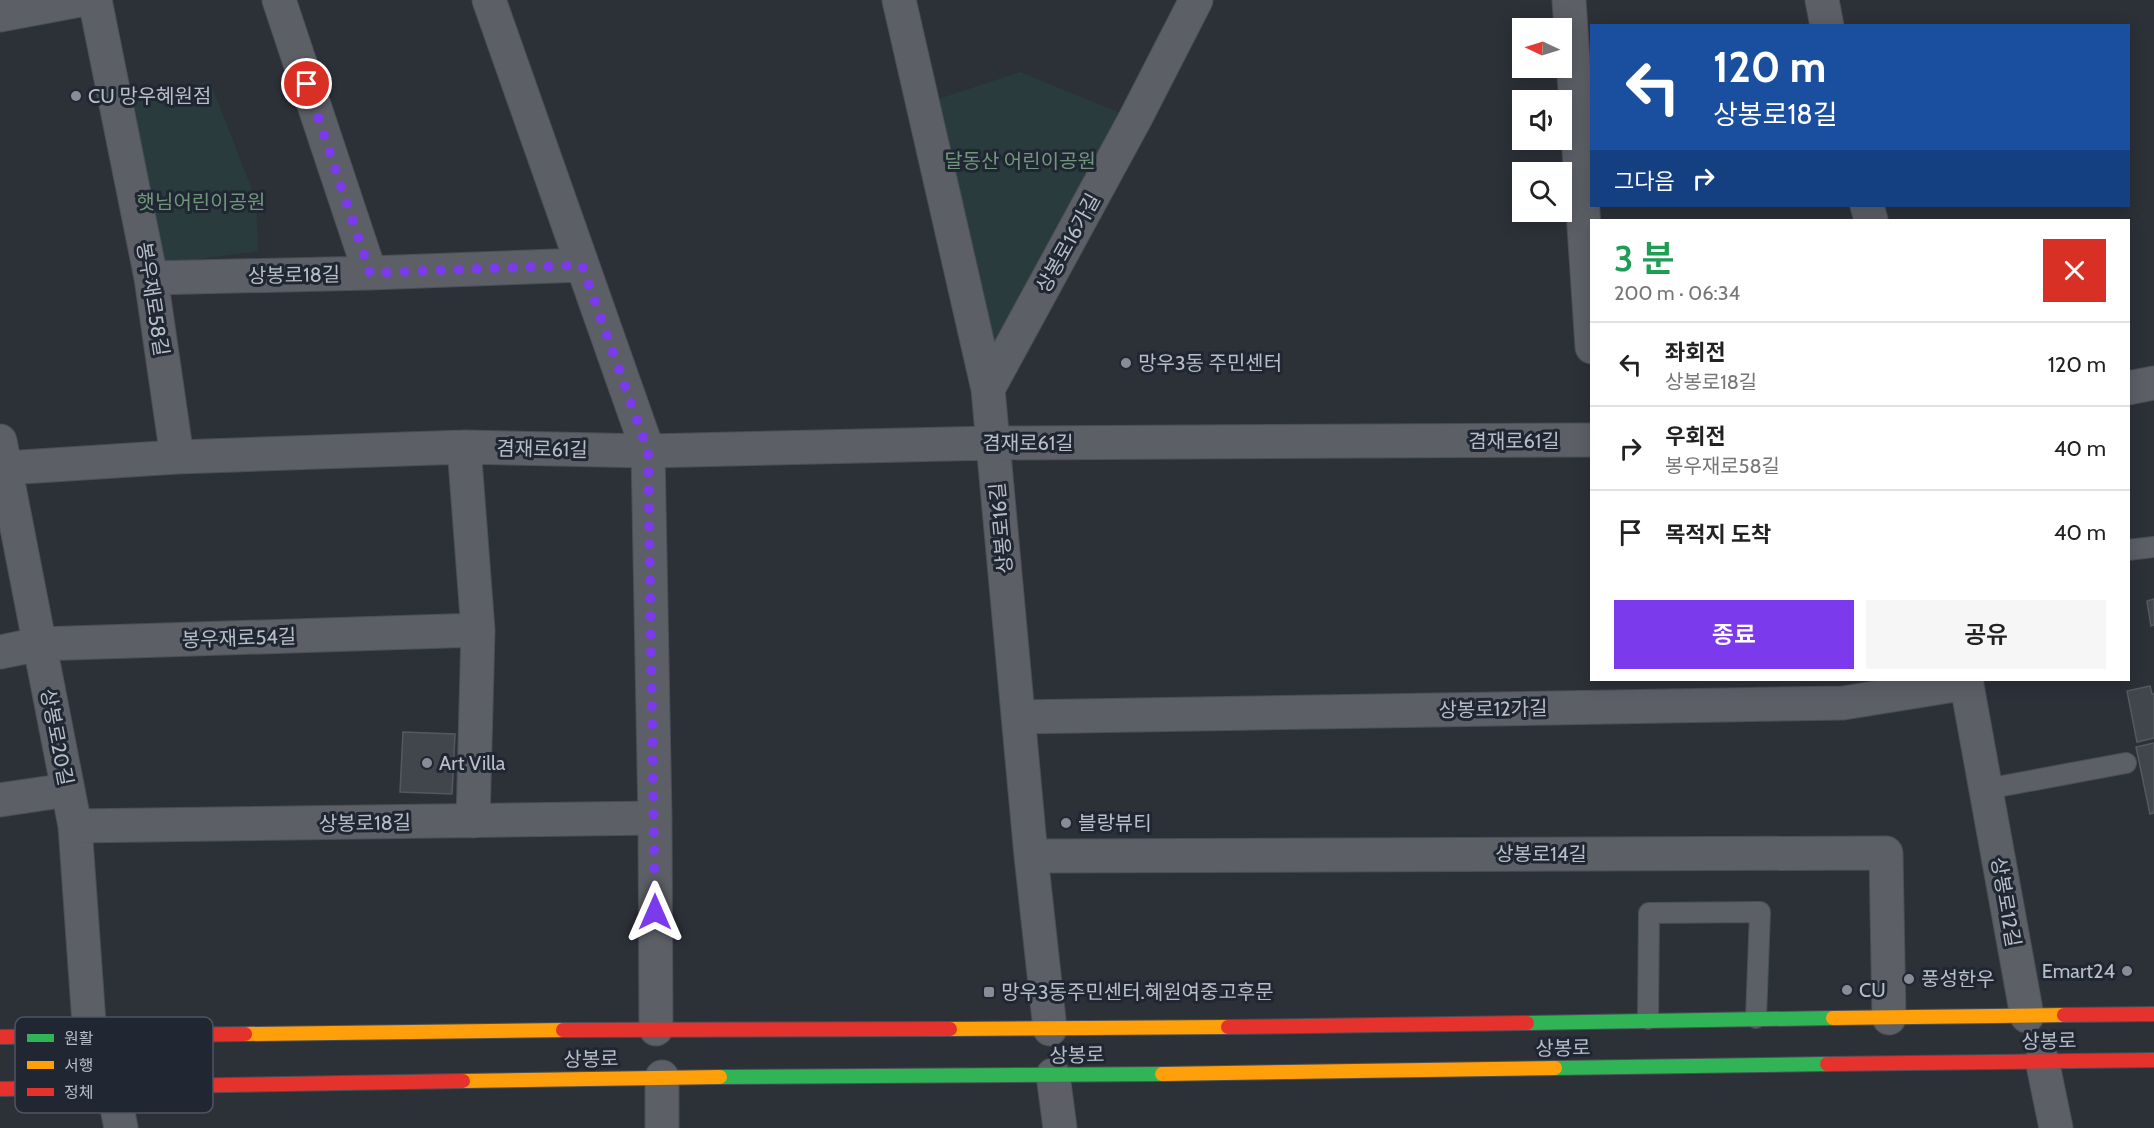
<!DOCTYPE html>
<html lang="ko">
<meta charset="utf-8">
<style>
body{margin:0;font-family:Cabin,"Noto Sans KR",sans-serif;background:#f6f6f6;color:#222;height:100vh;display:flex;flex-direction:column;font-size:22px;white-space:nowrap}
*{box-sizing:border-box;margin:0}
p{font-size:20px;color:#767676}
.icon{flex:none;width:33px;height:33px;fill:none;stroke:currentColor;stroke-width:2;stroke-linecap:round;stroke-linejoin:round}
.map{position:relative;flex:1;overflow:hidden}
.sheet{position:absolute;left:1590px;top:219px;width:540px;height:462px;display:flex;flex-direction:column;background:#fff;border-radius:0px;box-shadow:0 3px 15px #0003}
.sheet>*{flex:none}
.top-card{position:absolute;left:1590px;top:24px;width:540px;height:183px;border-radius:0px;box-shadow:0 3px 15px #0003;background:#1a4fa0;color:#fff;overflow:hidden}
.needle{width:39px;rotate:274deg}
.tools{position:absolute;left:1512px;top:18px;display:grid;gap:12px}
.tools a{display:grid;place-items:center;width:60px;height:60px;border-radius:0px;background:#fff;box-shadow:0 3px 15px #0003;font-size:30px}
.pin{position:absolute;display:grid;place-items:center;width:51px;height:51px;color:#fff;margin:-26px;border:3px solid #fff;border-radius:50%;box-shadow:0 2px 6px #0007}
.me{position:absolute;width:66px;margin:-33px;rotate:0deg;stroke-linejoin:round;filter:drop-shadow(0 0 4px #0008)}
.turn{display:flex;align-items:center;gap:21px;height:126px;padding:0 24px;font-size:27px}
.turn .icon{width:78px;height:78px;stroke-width:2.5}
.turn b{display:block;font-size:42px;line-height:51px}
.then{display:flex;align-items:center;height:57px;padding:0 24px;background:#0003;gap:12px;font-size:22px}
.round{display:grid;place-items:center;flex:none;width:63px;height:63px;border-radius:0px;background:#f6f6f6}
.head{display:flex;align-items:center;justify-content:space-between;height:102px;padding:0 24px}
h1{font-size:36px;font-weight:600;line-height:45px;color:#1e9e55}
.primary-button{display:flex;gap:12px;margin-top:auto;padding:12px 24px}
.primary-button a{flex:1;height:69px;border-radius:0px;background:#7c3aed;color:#fff;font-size:24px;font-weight:600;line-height:69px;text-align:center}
.primary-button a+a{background:#f6f6f6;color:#222}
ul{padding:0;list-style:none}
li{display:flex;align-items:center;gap:18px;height:84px;padding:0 24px;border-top:2px solid #e0e0e0}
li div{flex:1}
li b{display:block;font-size:22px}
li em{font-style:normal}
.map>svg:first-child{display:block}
.green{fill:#293b3d}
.building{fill:#41454c;stroke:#545960;stroke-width:1.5}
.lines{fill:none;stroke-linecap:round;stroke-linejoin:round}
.lane-casing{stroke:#4a4e55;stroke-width:22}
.street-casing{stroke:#4a4e55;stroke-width:35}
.fast-casing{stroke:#4a4e55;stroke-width:16}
.slow-casing{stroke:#4a4e55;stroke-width:16}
.jam-casing{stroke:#4a4e55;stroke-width:16}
.lane{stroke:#5c6066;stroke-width:20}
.street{stroke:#5c6066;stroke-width:33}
.fast{stroke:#30b455;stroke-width:14}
.slow{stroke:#ff9f0a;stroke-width:14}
.jam{stroke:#e5322d;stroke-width:14}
.route{stroke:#7c3aed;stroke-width:10;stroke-dasharray:0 18}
.poi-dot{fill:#868d96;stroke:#202733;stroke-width:2}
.labels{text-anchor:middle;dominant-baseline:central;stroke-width:6;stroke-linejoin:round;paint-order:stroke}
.poi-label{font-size:20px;fill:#b7bec8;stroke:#202733;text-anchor:start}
.park-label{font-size:20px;fill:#709779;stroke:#202733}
.street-label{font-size:20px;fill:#b7bec8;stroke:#202733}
.key{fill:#202733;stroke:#4d5460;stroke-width:1.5}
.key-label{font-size:16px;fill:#b7bec8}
</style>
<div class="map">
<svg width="2154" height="1128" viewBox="0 0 2154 1128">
<rect width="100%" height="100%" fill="#2c3138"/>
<path class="green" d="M1020 72 1135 119 988 389 923 104Z
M210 82 256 200 258 251 161 264 125 97Z"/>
<path class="building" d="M2154 599V625L2151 626 2147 601Z
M2150 686 2152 694H2154V738L2137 742 2127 691Z
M403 732 455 734 452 794 400 792Z
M2154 743V813L2150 814 2136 747Z"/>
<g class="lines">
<g class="lane-casing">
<path id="lane" d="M2128 550 2154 547
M1986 789 2126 763
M1648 1019 1649 913 1760 912 1756 1018"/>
</g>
<g class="street-casing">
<path id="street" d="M95 0 151 278 177 457
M279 0 370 273
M489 0 648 451 655 818 656 1029
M899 0 988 389 1031 856 1050 1029
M1569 0 1592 347
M1822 0 1827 26
M0 15 80 0
M1867 206 1871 220
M151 278 370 273 582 265
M2128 388 2154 383
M988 389 1135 119 1196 0
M0 441 75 826 90 1037
M464 447 478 630 473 821
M6 468 177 457 464 447 648 451 993 443 1592 440
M0 652 39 644 478 630
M1966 680 2027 1016
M1018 717 1843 703 1967 683
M0 800 67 790
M75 826 655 818
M1031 856 1886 853 1889 1018
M2042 1060 2056 1128
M1053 1075 1060 1128
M662 1077V1128
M113 1088 121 1128"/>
</g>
<g class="fast-casing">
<path id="fast" d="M1527 1023 1833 1018
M1555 1068 1827 1064
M720 1077 1162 1074"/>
</g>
<g class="slow-casing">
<path id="slow" d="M1833 1018 2064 1015
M950 1029 1228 1027
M245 1034 563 1030
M1162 1074 1555 1068
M463 1081 720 1077"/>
</g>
<g class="jam-casing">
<path id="jam" d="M2064 1015 2154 1014
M1228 1027 1527 1023
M563 1030 950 1029
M0 1037 245 1034
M1827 1064 2154 1060
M0 1089 463 1081"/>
</g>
<use href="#lane" class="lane"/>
<use href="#street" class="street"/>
<use href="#fast" class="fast"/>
<use href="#slow" class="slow"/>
<use href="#jam" class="jam"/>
</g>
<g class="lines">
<path class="route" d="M307 84 370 273 582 265 648 451 655 912"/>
</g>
<g class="poi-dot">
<circle cx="76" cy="96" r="6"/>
<circle cx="1126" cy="363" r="6"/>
<circle cx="427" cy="763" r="6"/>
<circle cx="1066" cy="823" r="6"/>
<circle cx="2127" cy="971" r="6"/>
<circle cx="1909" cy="979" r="6"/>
<circle cx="1847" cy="990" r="6"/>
<rect x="983" y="986" width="12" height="12" rx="3"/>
</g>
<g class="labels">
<g class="poi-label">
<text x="88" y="96">CU 망우혜원점</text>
<text x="1138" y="363">망우3동 주민센터</text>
<text x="439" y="763">Art Villa</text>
<text x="1078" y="823">블랑뷰티</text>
<text x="2115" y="971" text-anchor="end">Emart24</text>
<text x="1921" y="979">풍성한우</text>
<text x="1859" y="990">CU</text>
<text x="1001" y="992">망우3동주민센터.혜원여중고후문</text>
</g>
<g class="park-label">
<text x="1020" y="161">달동산 어린이공원</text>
<text x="201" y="202">햇님어린이공원</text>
</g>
<g class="street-label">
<text transform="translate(1068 243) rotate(-61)">상봉로16가길</text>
<text transform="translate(294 275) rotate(-1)">상봉로18길</text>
<text transform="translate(153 299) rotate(81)">봉우재로58길</text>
<text x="1514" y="441">겸재로61길</text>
<text x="1028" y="443">겸재로61길</text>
<text transform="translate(542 449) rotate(1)">겸재로61길</text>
<text transform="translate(1001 528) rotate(-95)">상봉로16길</text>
<text transform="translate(239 638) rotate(-2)">봉우재로54길</text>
<text transform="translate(1493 709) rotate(-1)">상봉로12가길</text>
<text transform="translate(57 737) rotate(79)">상봉로20길</text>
<text transform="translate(365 823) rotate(-1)">상봉로18길</text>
<text x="1541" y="854">상봉로14길</text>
<text transform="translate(2006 902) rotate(80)">상봉로12길</text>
<text transform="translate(2049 1041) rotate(-1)">상봉로</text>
<text transform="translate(1563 1048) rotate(-1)">상봉로</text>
<text transform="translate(1077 1055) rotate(-1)">상봉로</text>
<text transform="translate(591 1059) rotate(-1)">상봉로</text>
</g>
</g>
<rect x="15" y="1017" width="198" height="96" rx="9" class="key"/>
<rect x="27" y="1034" width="27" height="8" fill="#30b455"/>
<rect x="27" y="1061" width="27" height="8" fill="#ff9f0a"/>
<rect x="27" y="1088" width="27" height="8" fill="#e5322d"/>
<g class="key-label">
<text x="64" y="1044">원활</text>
<text x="64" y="1071">서행</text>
<text x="64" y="1098">정체</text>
</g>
</svg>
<div class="tools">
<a><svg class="needle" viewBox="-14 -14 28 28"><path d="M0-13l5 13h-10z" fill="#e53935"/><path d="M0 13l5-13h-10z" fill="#767676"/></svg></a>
<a><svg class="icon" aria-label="sound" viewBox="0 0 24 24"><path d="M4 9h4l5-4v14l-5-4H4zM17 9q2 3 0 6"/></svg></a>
<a><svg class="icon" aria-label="search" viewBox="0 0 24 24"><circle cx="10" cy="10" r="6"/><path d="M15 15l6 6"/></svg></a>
</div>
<div class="pin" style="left:307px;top:84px;background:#d93025"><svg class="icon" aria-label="arrive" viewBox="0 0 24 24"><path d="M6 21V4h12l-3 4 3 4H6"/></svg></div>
<svg class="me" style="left:655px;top:912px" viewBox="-20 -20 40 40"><path d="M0-17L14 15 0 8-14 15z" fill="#7c3aed" stroke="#fff" stroke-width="4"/></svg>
<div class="top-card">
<div class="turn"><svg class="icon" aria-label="left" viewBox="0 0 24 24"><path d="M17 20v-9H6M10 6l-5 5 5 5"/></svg><div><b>120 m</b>상봉로18길</div></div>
<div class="then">그다음<svg class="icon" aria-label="right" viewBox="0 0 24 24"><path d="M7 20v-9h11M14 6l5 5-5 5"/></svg></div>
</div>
<section class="sheet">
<div class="head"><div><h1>3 분</h1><p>200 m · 06:34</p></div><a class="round" style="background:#d93025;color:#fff"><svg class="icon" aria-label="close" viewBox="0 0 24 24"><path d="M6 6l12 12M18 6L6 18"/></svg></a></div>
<ul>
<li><svg class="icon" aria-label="left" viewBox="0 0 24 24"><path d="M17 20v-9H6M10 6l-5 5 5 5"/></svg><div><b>좌회전</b><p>상봉로18길</p></div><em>120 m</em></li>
<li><svg class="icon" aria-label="right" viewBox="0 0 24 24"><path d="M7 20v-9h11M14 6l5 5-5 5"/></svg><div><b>우회전</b><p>봉우재로58길</p></div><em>40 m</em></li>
<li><svg class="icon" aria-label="arrive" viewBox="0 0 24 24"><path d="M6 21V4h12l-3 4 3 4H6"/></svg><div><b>목적지 도착</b></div><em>40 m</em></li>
</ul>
<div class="primary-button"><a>종료</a><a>공유</a></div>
</section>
</div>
